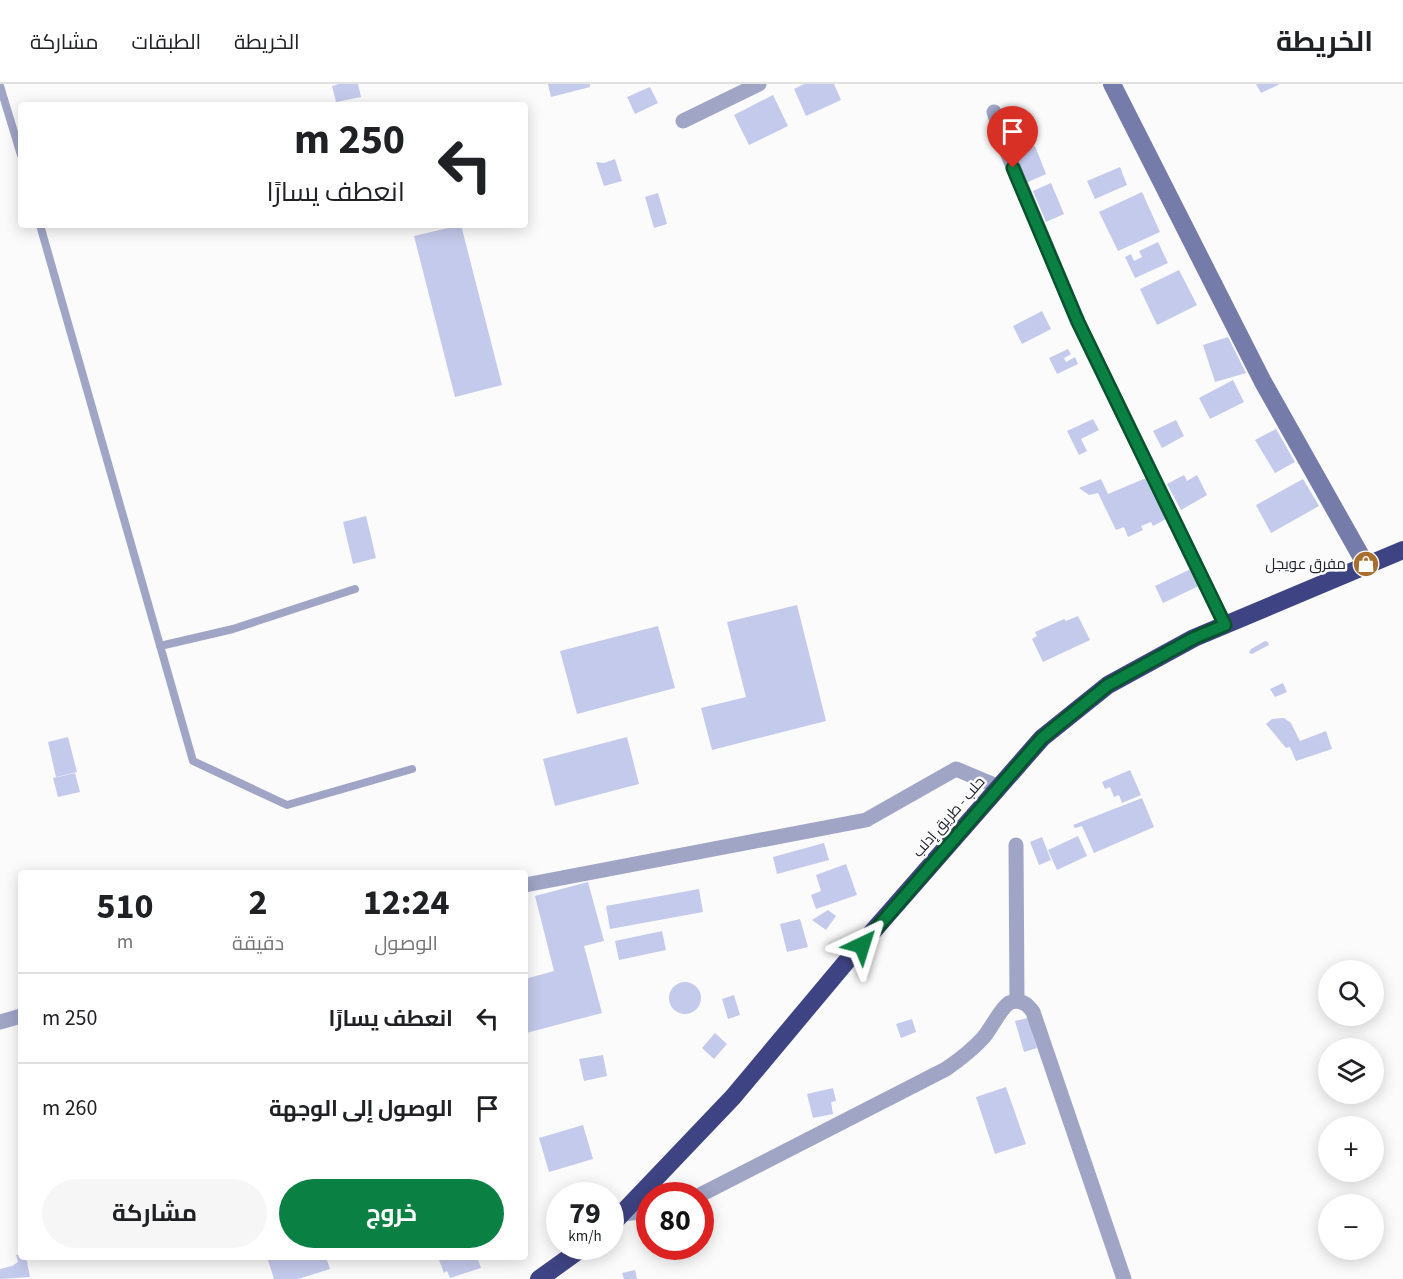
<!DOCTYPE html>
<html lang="ar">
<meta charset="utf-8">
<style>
body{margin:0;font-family:"Source Sans 3",Cairo,sans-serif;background:#f6f6f6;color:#202124;direction:rtl;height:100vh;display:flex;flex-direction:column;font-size:22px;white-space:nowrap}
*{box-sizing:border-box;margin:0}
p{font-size:20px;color:#757577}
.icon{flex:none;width:33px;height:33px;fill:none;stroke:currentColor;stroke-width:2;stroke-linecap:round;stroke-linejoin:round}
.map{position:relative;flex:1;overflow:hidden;direction:ltr}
.panel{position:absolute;left:18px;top:786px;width:510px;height:390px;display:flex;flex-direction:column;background:#fff;border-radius:6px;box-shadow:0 3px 15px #0003;direction:rtl}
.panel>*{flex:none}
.hud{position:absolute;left:18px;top:18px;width:510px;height:126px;border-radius:6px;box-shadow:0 3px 15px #0003;direction:rtl;background:#fff;color:#202124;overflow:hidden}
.controls{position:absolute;left:1318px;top:876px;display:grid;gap:12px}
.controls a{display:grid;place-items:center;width:66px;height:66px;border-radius:50%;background:#fff;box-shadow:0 3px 15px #0003;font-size:30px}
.speed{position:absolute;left:546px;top:1098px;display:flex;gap:12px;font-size:30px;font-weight:700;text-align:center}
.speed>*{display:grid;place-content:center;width:78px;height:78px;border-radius:50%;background:#fff;box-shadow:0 3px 15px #0003;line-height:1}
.speed small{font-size:15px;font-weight:400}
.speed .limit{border:9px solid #d22;background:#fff;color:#111}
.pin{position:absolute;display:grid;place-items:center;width:51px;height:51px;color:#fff;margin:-62px -26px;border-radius:50% 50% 50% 0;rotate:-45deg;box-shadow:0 0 6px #0007}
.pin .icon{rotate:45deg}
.me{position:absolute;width:66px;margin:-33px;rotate:41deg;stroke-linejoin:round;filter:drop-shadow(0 0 4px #0008)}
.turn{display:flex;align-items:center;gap:21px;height:126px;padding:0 24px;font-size:27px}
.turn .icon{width:78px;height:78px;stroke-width:2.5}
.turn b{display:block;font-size:42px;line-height:51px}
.eta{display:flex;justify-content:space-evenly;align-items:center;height:102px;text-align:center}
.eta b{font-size:36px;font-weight:700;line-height:42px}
.cta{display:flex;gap:12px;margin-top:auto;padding:12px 24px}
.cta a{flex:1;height:69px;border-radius:36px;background:#0b8043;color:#fff;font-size:24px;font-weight:700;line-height:69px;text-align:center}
.cta a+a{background:#f6f6f6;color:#202124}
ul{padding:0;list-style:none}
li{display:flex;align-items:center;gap:18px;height:90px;padding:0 24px;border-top:2px solid #e0e0e0}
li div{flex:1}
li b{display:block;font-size:22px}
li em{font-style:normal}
header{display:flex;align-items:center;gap:36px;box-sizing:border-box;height:84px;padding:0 30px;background:#fff;border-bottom:2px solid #e0e0e0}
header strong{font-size:28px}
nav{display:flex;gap:33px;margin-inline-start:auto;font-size:21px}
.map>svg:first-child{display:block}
.building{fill:#c4caeb}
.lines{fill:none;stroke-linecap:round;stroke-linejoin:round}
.lane{stroke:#a0a5c6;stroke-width:8}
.street{stroke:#a0a5c6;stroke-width:15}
.secondary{stroke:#757caa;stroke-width:18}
.highway{stroke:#3e4483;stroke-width:18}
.route-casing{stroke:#07532c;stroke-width:15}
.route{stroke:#0b8043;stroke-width:10}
.labels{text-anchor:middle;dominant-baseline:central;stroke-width:5;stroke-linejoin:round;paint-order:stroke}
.poi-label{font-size:15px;fill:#21232f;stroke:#fbfbfb;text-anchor:end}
.street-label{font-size:15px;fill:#21232f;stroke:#fbfbfb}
</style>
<header>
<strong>الخريطة</strong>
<nav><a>الخريطة</a><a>الطبقات</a><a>مشاركة</a></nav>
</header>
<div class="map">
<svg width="1403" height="1195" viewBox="0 0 1403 1195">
<rect width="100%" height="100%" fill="#fbfbfb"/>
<path class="building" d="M339 0H358L361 13 336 18 332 2Z
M548 0H590V3L551 13Z
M804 0H834L841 16 806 32 794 5Z
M1256 0H1280L1261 9Z
M650 3 658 19 635 30 627 13Z
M773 11 788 42 749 61 734 31Z
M1018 32 1028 55 1011 62 1004 45 1014 40 1012 35Z
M1035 62 1046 90 1026 99 1014 70Z
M615 75 622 97 604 102 596 78 604 79Z
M1120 83 1127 101 1095 115 1087 97Z
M1051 99 1064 130 1046 138 1033 107Z
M1142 108 1160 148 1118 167 1099 128Z
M658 109 667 140 654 144 645 113Z
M461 141 502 301 455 313 414 152Z
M1158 158 1168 179 1135 194 1125 173 1131 170 1134 177 1142 173 1139 167Z
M1179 186 1197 221 1157 241 1140 205Z
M1042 227 1051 245 1022 260 1013 242Z
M1228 253 1246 289 1215 298 1203 261Z
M1068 265 1071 270 1064 274 1066 278 1075 273 1078 280 1057 290 1049 274Z
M1233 296 1244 318 1210 335 1199 314Z
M1093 335 1099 346 1081 355 1087 367 1079 371 1067 347Z
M1176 336 1184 352 1162 364 1153 347Z
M1276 345 1295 378 1275 389 1255 356Z
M1184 391 1187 397 1197 391 1207 411 1181 426 1167 400Z
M1146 394 1166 435 1153 442 1151 438 1141 442 1143 446 1128 453 1124 443 1116 446 1098 409 1089 411 1079 404 1101 395 1108 410Z
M1303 395 1319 422 1271 449 1256 421Z
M366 432 376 474 353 480 343 438Z
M1195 483 1203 500 1163 519 1155 502Z
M797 521 826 637 712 666 701 624 746 613 727 538Z
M1078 532 1090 556 1043 578 1032 555 1037 552 1035 548 1064 535 1066 537Z
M658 542 675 604 577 630 560 567Z
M1265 557 1268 558 1269 561 1252 570 1249 569 1251 565Z
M1283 599 1287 608 1275 613 1270 605Z
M1284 634 1291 639 1300 657 1326 647 1332 665 1296 677 1290 663 1286 664 1266 640 1272 635Z
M68 653 77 688 56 693 48 658Z
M627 653 639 700 555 722 543 675Z
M1130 686 1141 711 1122 719 1119 711 1114 713 1110 703 1105 705 1102 698Z
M75 689 80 708 58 713 53 694Z
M1142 714 1154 743 1094 769 1082 742 1075 744 1073 741Z
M1078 752 1087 772 1057 786 1048 766Z
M1042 753 1051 776 1039 781 1030 758Z
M824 759 829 776 777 790 773 773Z
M846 780 857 811 816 825 811 811 821 807 816 791Z
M588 798 604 857 584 862 602 929 526 949 525 895 554 887 535 812Z
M699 805 703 828 610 845 606 822Z
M828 826 836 832 826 846 812 836Z
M800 835 808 863 787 868 780 840Z
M662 847 666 866 619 876 615 857Z
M669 914a16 16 0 1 1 32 0a16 16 0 1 1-32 0Z
M734 911 740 931 728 935 722 915Z
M1028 934 1037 964 1024 968 1015 937Z
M912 935 916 948 901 954 896 940Z
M715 949 727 960 714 975 702 964Z
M603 971 607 992 584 997 579 975Z
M1006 1003 1026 1060 995 1070 976 1013Z
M833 1004 836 1017 831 1018 833 1030 813 1034 807 1010Z
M583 1041 593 1075 549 1088 539 1054Z
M21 1170V1173H26L30 1193 0 1195V1185L12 1182 18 1178 16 1171Z
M267 1173H326L330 1185 298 1195H274Z
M440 1173H477L481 1184 450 1194 447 1187 444 1189 439 1176Z
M635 1186 637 1195H624L622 1189Z"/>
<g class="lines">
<path class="lane" d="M0 2 21 71
M40 141 193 677 287 721 412 685
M160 562 233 545 355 505"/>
<path class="street" d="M994 28 1007 68 1078 238 1225 541
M683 37 759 0
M1016 761 1017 917
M525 801 866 736 956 685 999 703
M0 938 21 932
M698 1112 946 985C959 976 972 966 983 954 991 945 1000 925 1009 919 1019 914 1027 919 1033 928L1124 1195
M623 1130 650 1127"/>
<path class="secondary" d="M1112 0 1263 298 1366 481"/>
<path class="highway" d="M610 1142 733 1013 846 878 1042 654 1108 601 1194 554 1403 466
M539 1195 585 1162"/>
</g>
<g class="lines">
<g class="route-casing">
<path id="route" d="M862 861 1042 654 1108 601 1194 554 1225 541 1078 238 1013 84"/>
</g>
<use href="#route" class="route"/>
</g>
<defs>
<g id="shop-disc" transform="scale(1.35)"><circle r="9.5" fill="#a76e2d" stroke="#fbfbfb"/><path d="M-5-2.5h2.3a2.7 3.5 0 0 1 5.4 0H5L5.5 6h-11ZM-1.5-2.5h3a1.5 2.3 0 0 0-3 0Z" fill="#fff"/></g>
</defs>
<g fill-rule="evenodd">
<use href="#shop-disc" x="1366" y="480"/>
</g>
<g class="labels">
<g class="poi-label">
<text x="1346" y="480">مفرق عويجل</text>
</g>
<g class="street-label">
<text transform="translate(949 733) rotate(-49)">حلب - طريق إدلب</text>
</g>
</g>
</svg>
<div class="controls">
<a><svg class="icon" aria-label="search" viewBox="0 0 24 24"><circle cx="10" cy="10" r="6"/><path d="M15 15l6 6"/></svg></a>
<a><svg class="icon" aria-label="layers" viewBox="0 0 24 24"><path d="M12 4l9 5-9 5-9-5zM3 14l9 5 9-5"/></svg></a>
<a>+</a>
<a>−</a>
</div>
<div class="speed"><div>79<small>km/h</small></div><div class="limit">80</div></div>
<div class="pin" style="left:1013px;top:84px;background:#d93025"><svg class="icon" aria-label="arrive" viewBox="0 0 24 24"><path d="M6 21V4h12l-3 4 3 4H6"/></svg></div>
<svg class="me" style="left:862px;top:861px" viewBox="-20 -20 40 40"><path d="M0-17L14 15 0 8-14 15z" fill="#0b8043" stroke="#fff" stroke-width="4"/></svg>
<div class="hud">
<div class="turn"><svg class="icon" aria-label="left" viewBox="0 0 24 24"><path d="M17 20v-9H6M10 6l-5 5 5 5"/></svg><div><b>250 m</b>انعطف يسارًا</div></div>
</div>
<section class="panel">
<div class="eta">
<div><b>12:24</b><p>الوصول</p></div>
<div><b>2</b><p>دقيقة</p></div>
<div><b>510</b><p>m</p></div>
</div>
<ul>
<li><svg class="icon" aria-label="left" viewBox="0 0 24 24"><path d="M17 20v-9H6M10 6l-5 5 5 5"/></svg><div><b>انعطف يسارًا</b></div><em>250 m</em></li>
<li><svg class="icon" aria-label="arrive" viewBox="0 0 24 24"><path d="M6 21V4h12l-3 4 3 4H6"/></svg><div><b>الوصول إلى الوجهة</b></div><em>260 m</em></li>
</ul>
<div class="cta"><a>خروج</a><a>مشاركة</a></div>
</section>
</div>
